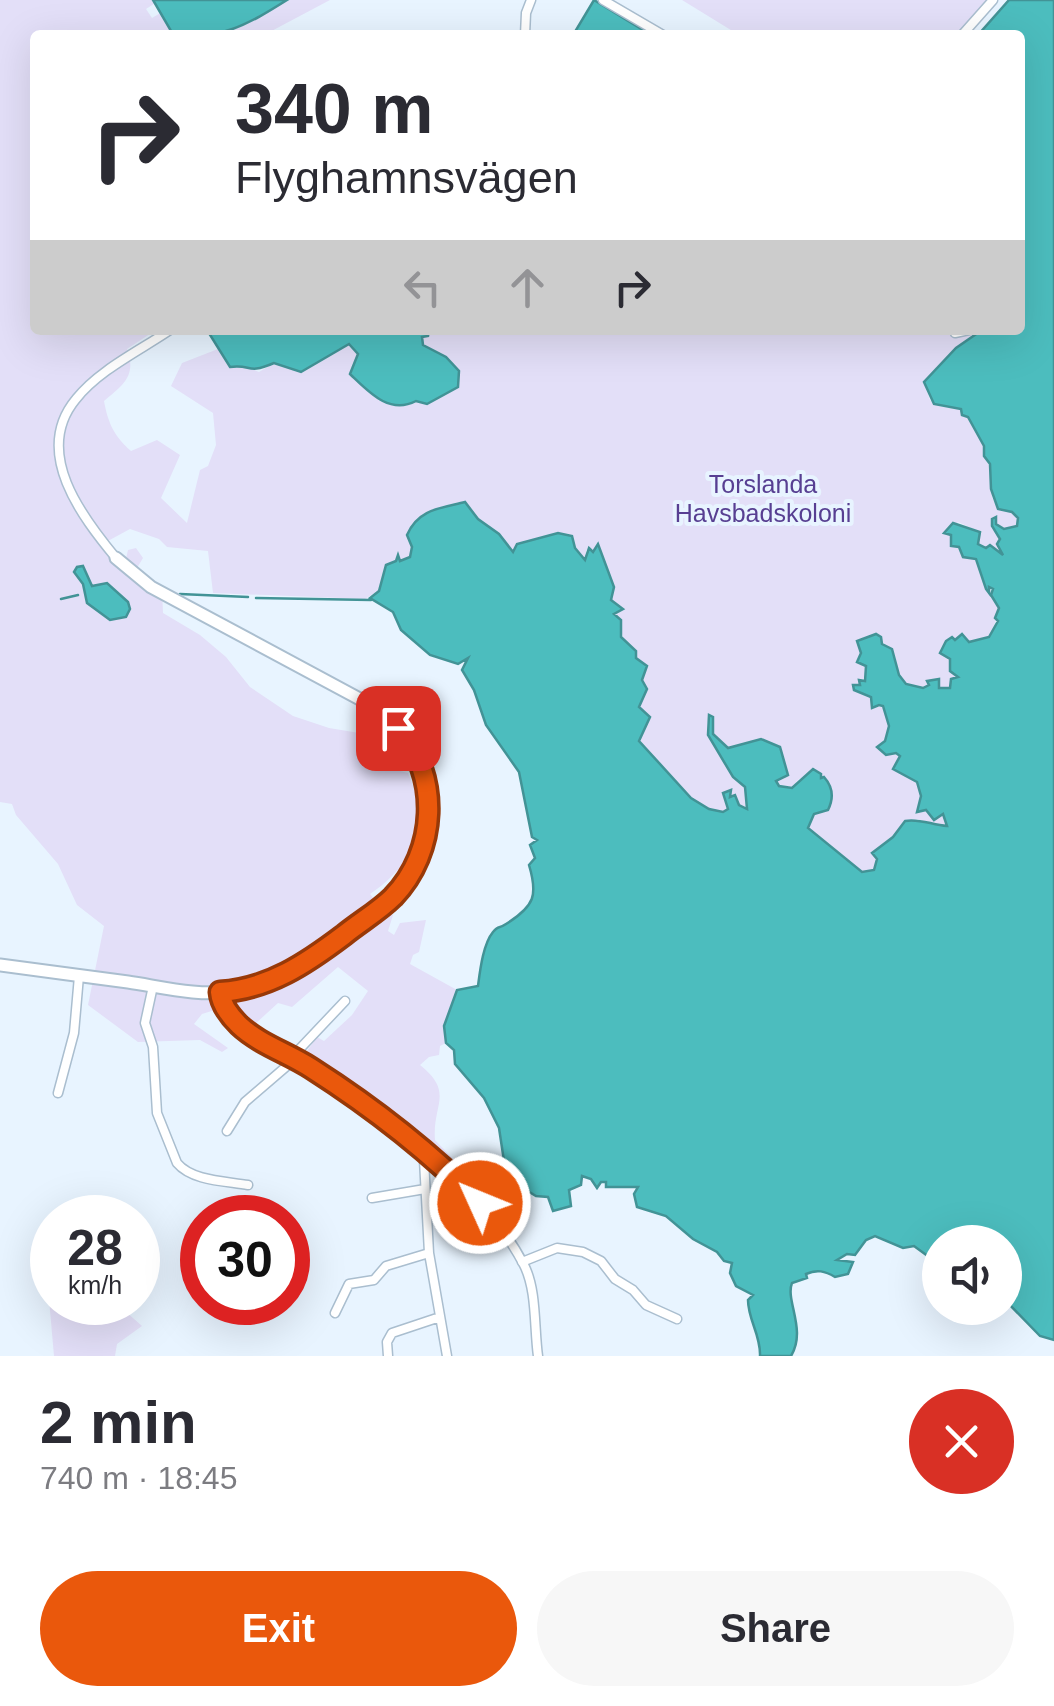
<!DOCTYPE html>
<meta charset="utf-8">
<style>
body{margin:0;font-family:Helvetica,sans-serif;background:#f7f7f7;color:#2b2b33;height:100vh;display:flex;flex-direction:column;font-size:38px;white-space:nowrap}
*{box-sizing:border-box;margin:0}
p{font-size:32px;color:#7c7c81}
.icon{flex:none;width:55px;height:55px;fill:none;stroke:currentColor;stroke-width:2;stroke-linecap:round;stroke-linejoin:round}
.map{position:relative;height:1356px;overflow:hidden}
.drawer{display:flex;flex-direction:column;background:#fff;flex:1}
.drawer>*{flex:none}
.top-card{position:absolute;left:30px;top:30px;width:995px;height:305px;border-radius:10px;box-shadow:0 10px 40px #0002;background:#fff;color:#2b2b33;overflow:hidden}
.fabs{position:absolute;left:922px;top:1225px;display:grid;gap:20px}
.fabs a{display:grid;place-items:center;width:100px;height:100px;border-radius:50%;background:#fff;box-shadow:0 10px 40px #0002;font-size:50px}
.speed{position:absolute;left:30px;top:1195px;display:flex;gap:20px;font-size:50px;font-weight:700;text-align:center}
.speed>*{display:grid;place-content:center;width:130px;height:130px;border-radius:50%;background:#fff;box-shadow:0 10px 40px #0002;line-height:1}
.speed small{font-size:25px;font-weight:400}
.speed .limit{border:15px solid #d22;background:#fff;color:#111}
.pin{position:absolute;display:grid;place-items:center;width:85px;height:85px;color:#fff;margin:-42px;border-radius:20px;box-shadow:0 5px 15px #0006}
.me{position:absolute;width:110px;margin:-55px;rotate:314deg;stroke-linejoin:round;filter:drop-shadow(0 0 8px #0008)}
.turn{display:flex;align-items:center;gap:35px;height:210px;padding:0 40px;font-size:45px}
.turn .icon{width:130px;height:130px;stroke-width:2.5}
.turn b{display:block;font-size:70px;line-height:85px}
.lanes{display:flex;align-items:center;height:95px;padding:0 40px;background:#0003;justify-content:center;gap:50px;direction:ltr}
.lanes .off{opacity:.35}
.round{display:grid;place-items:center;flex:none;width:105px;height:105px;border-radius:52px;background:#f7f7f7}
.headline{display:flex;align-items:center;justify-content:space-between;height:170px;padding:0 40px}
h1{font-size:60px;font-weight:600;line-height:75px}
.cta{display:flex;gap:20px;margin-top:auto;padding:20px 40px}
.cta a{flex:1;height:115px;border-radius:60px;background:#ea580c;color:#fff;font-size:40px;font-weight:600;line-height:115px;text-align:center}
.cta a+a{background:#f7f7f7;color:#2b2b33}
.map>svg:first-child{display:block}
.green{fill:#e3dff8}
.water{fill:#4cbdbe;stroke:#429396;stroke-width:2.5}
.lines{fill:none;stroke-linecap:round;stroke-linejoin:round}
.stream{stroke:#429396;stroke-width:2.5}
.street-casing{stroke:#aabecf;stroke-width:11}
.secondary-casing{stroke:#aabecf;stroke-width:15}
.street{stroke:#fff;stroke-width:8}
.secondary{stroke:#fff;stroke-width:11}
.route-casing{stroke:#983908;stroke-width:25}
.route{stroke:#ea580c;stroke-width:18}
.labels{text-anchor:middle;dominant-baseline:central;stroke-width:8;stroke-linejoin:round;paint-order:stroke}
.park-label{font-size:25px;fill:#573f92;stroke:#e8f4ff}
</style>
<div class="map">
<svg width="1054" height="1356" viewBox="0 0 1054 1356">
<rect width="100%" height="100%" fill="#e8f4ff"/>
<path class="green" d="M0 0H160L146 9 152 18 167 9 186 35H35V330H156L127 349C137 376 123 385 104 401 108 423 114 436 131 451L157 440 180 455 161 498 187 523 200 470 208 466 216 445 213 413 171 386 182 363 218 349 230 367 242 365 259 372 274 363 301 372 347 343 358 354V359L416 401 428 404 458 387V371L446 357 423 345 422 337 430 333 429 330H982L956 348 924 383 930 400 939 406 963 410 984 446V456L992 471V497L998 509 1012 512 1018 518 1017 526 1003 530 992 519 1005 556 995 552 992 546 986 548 978 544 980 532 958 522 945 535H952L951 545 959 547 976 558C980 566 978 574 983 581 1000 605 1003 606 989 637L968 642 949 640 940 649 945 658 950 659 951 669 958 677 951 689 939 688 928 682 929 685 923 688 906 684 899 675 895 655 875 634 861 647 858 661 866 666 867 676 860 681 861 685 853 686 871 697 872 708 883 706 889 727 885 741 877 746 901 757V774L917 782 921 796 918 811 926 810 937 819 943 814 948 826 929 825 918 819 905 823 877 852 874 871 862 872 808 828 814 814 832 802 828 782 821 779V774L799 779 792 788 778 786 776 781 787 775 761 739 729 748 713 734V719L708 720 707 728 733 777 748 792V810L739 805 738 799 730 797 731 791 726 797 728 809 723 812 709 809 691 798 641 745V733L650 717 639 707 647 690 642 680 647 666C631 657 619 638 621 620L614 614 623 609 611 600C611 585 600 558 586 550V560L581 559 573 542 558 533 518 544 513 553 499 534 478 518 465 502C441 507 419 511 407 535 411 545 414 552 407 561L386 565 378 591 365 599 213 593 208 551 167 547 159 539 130 529 106 542 125 563 128 550 136 548 143 558 137 568 162 589 163 613 200 635 226 657 250 687 293 716 329 728 371 735 380 742 388 768 408 773C431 825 415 863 370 894L383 910 393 915 388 931 394 935 400 923 426 920 419 952 413 955 410 964 457 990 444 1026 446 1043 440 1046 439 1055 429 1057 420 1065C455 1093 432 1104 435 1140L456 1162 453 1172 385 1115 302 1058 317 1037 324 1041 352 1015 368 991 338 967 292 1007 278 1003 243 1035 218 1009 202 1014 194 1024 228 1048 222 1052 200 1040 138 1042 88 1005 104 926 77 905 58 864 16 815 12 804 0 802Z
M287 0H330L264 35H222Z
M682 0H988L959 35H739Z
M52 1298V1302L116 1303 142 1326 117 1344 115 1356H54L49 1299Z"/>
<path class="water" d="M153 0H287C252 22 215 45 171 31Z
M594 0 651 35H578L576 30Z
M1009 0H1054V1340L1040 1336 1005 1300V1242H940V1265L914 1246 903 1248 875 1236 866 1240 855 1255 847 1254 837 1260 853 1262 848 1274 835 1277C825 1271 817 1269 806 1274L807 1278 792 1283C785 1300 807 1330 791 1356H760C761 1335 748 1320 748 1300L753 1295 736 1286 730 1273 732 1263 724 1261 717 1252 693 1239 666 1216 637 1207 634 1194 638 1187H606V1182H601L597 1188 591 1179 582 1176 581 1185 569 1190 571 1206 553 1211 548 1197 536 1196 526 1190 504 1192 498 1169 504 1161 499 1128 484 1098 455 1064 454 1050 446 1043 444 1026 457 990 478 986C480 971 483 944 493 932 500 924 497 930 506 924 535 906 538 895 529 865L535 858 530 845 537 840 532 837 519 772 486 725 474 690 462 670 468 658 458 664 430 655 401 630 393 612 370 598 379 591 386 565 396 561 398 555 400 561 410 557 412 547 407 535C418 509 441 508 465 502L478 519 499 534 513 552 517 544 558 533 572 536 575 548 585 560 589 548 593 552 598 544 614 587 611 600 623 609 614 614 621 620V637L636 651V658L647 666 642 680 647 689 639 707 650 717 639 741 691 798 709 809 723 812 728 809 723 793 731 790 730 797 735 795 739 805 747 809 745 787 733 777 708 735 709 715 713 717V734L728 748 761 739 780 747 788 775 776 781 779 786 792 788 813 769 821 774V778L824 777C833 787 834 798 828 810L814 814 808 828 862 872 874 870 877 859 872 853 893 837 905 821C919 818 932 825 947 826L943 814 934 820 926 810 917 812 921 796 917 782 893 769 900 756 896 753 886 755 877 747 885 741 889 726 883 706 879 705 872 708 871 697 854 690 853 685H860L859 680 865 681 866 666 857 662 861 653 857 641 876 634 881 637 882 644 892 649 899 675 906 684 923 688 929 685 927 681 939 679V688H950L951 679 958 677 950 671V659L940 653 946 641 952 637 955 640 962 634 969 642 989 637 998 621 995 618 999 608 991 595 993 589 989 587V593L986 589 976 559 963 557 959 547 951 546V535L944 533 953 523 980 532 978 544 986 548 990 545 1003 555 997 544 1000 539 992 526V519L996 517V524L1004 529 1017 526 1018 518 1012 512 998 509 991 489 990 464 984 456V446L968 417 962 415 961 409 934 404 924 382 956 348 982 330H1020V35H978Z
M207 330H429L428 336 422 337 423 345 446 357 459 371 458 387 427 404 416 401C389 415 369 392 350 374L358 354 349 344 301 372 274 363C246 375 253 364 230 367Z
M83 566 92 586 107 583 128 602 130 609 126 617 110 620 87 603 83 584 74 572 77 567Z"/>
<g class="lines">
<path class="stream" d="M180 594 248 597
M256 598 371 600
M61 599 78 595"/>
<g class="street-casing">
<path id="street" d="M603 0 663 35
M525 35 526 13 531 0
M962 35 993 0
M955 333 969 330
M116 558C82 517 32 452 76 399 99 370 139 351 170 330
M153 986 145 1023 153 1047 157 1113 177 1163C192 1181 225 1181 248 1185
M220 992C221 1005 229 1016 239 1025 259 1044 288 1053 311 1068 386 1115 483 1185 524 1265 537 1290 534 1328 538 1356
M292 1057 345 1001
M58 1093 74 1033 79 976
M227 1131 245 1102 295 1059
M428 1153 424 1160 429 1253 447 1356
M372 1198 425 1189
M522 1262 557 1248 583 1252 601 1261 615 1279 633 1290 646 1305 677 1319
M335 1313 349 1284 374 1280 386 1266 429 1253
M388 1356 387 1342 392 1333 440 1317"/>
</g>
<g class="secondary-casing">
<path id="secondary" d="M0 965C43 971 85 976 128 982 162 987 199 997 234 991 276 984 308 962 341 937 359 924 380 912 395 895 449 836 434 748 369 704L151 587 116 558"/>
</g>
<use href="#street" class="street"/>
<use href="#secondary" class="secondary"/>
</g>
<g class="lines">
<g class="route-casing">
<path id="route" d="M398 728C441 776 437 851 393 897 379 911 360 922 344 935 307 963 269 989 220 992 221 1005 230 1016 239 1025 259 1044 288 1053 311 1068 372 1107 429 1151 480 1203"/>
</g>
<use href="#route" class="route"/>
</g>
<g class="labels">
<g class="park-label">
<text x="763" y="484">Torslanda<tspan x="763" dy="29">Havsbadskoloni</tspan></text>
</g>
</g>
</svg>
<div class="fabs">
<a><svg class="icon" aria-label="sound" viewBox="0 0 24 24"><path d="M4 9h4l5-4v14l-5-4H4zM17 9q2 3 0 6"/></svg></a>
</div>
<div class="speed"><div>28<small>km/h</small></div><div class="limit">30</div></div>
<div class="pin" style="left:398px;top:728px;background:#d93025"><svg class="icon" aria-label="arrive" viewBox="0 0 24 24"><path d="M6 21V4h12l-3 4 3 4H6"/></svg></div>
<svg class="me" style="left:480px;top:1203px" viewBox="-20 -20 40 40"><circle r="17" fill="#ea580c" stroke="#fff" stroke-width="3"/><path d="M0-11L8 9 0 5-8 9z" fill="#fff"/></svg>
<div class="top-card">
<div class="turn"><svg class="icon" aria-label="right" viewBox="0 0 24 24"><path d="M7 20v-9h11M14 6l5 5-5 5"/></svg><div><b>340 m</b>Flyghamnsvägen</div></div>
<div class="lanes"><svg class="icon off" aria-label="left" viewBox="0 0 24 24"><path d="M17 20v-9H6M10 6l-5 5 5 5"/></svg><svg class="icon off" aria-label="ahead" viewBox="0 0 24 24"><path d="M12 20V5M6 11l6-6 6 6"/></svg><svg class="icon" aria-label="right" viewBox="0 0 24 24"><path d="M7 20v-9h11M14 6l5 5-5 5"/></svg></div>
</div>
</div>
<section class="drawer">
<div class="headline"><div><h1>2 min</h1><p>740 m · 18:45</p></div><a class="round" style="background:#d93025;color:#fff"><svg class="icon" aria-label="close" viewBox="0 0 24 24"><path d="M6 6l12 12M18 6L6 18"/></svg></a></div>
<div class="cta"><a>Exit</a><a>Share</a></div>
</section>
